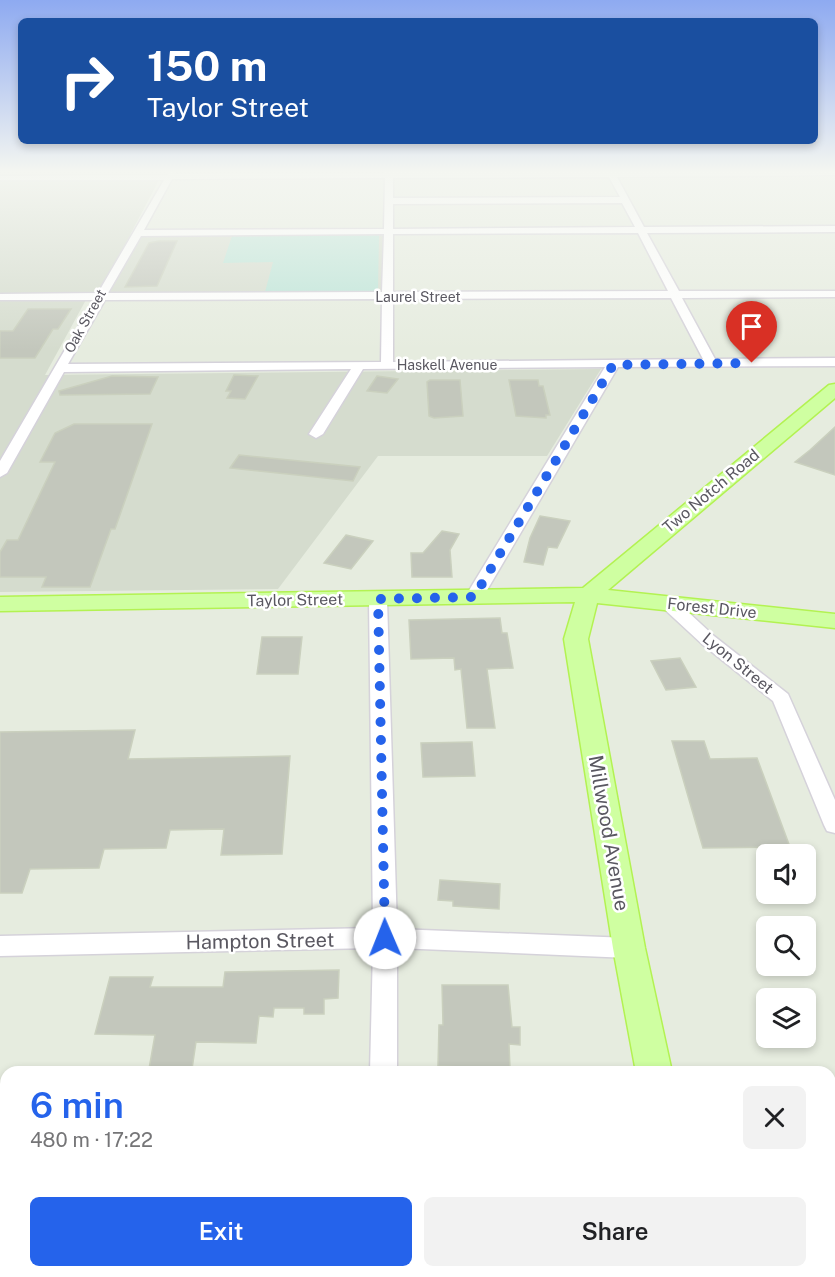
<!DOCTYPE html>
<meta charset="utf-8">
<style>
body{margin:0;font-family:"Public Sans",sans-serif;background:#f2f2f2;color:#202124;height:100vh;display:flex;flex-direction:column;font-size:22px;white-space:nowrap}
*{box-sizing:border-box;margin:0}
p{font-size:20px;color:#757577}
.icon{flex:none;width:33px;height:33px;fill:none;stroke:currentColor;stroke-width:2;stroke-linecap:round;stroke-linejoin:round}
.map{position:relative;flex:1;overflow:hidden}
.details{position:absolute;left:0px;top:1066px;width:836px;height:212px;display:flex;flex-direction:column;background:#fff;border-radius:18px 18px 0 0;box-shadow:0 3px 9px #0003}
.details>*{flex:none}
.banner{position:absolute;left:18px;top:18px;width:800px;height:126px;border-radius:9px;box-shadow:0 3px 9px #0003;background:#1a4fa0;color:#fff;overflow:hidden}
.buttons{position:absolute;left:756px;top:844px;display:grid;gap:12px}
.buttons a{display:grid;place-items:center;width:60px;height:60px;border-radius:9px;background:#fff;box-shadow:0 3px 9px #0003;font-size:30px}
.pin{position:absolute;display:grid;place-items:center;width:51px;height:51px;color:#fff;margin:-62px -26px;border-radius:50% 50% 50% 0;rotate:-45deg;box-shadow:0 0 6px #0007}
.pin .icon{rotate:45deg}
.me{position:absolute;width:66px;margin:-33px;rotate:359deg;stroke-linejoin:round;filter:drop-shadow(0 0 4px #0008)}
.turn{display:flex;align-items:center;gap:21px;height:126px;padding:0 30px;font-size:27px}
.turn .icon{width:78px;height:78px;stroke-width:2.5}
.turn b{display:block;font-size:42px;line-height:51px}
.round{display:grid;place-items:center;flex:none;width:63px;height:63px;border-radius:9px;background:#f2f2f2}
.headline{display:flex;align-items:center;justify-content:space-between;height:102px;padding:0 30px}
h1{font-size:36px;font-weight:600;line-height:45px;color:#2563eb}
.button{display:flex;gap:12px;margin-top:auto;padding:12px 30px}
.button a{flex:1;height:69px;border-radius:9px;background:#2563eb;color:#fff;font-size:24px;font-weight:600;line-height:69px;text-align:center}
.button a+a{background:#f2f2f2;color:#202124}
.map>svg:first-child{display:block}
.education{fill:#d5dcce}
.green{fill:#bbe4d7}
.building{fill:#c3c7bc;stroke:#cad0be;stroke-width:1.5}
.lines{fill:none;stroke-linecap:round;stroke-linejoin:round}
.minor-casing{stroke:#d5d2da;stroke-width:3}
.major-casing{stroke:#b3f252;stroke-width:3}
.minor{fill:#fff;fill-rule:evenodd}
.major{fill:#cfffa1;fill-rule:evenodd}
.route{stroke:#2563eb;stroke-width:10;stroke-dasharray:0 18}
.labels{text-anchor:middle;dominant-baseline:central;stroke-width:5;stroke-linejoin:round;paint-order:stroke}
.far-street-label{font-size:14px;fill:#5a5861;stroke:#fff}
.street-label{font-size:16px;fill:#5a5861;stroke:#fff}
.near-street-label{font-size:20px;fill:#5a5861;stroke:#fff}
</style>
<div class="map">
<svg width="835" height="1277" viewBox="0 0 835 1277">
<rect width="100%" height="100%" fill="#e6ecdf"/>
<path class="education" d="M160 178 130 235 383 234 382 294 88 296 45 375 601 369 547 456H378L278 589 0 592V179Z"/>
<path class="green" d="M379 235 378 291 265 292 273 262 223 263 232 236Z"/>
<path class="building" d="M159 241H177L157 286 125 287 149 243Z
M28 309H71L58 329H53L35 358H0V331H13Z
M234 375 258 376 245 399 227 398 231 391H226Z
M112 376 158 377 150 394 60 395 59 391Z
M377 376 398 379 387 393 367 391Z
M430 380H460L463 416 434 418 429 416 427 382Z
M509 380H538L539 386H543L550 415H546V418L516 416Z
M74 424H152L115 529H111L90 587H42L46 577H0V552L7 540H18L55 462H40L55 433Z
M835 427V475L795 462 810 450Z
M239 455 360 467 353 481 230 468Z
M540 516 570 521 557 548 548 547 543 565 524 562 530 538Z
M442 531 459 534 450 550 452 577H412L411 553H423Z
M346 535 373 541 351 569 324 563Z
M500 618 502 633H507L513 668 487 669 495 728H467L461 669 455 670 454 658 411 659 409 620Z
M262 637H302L298 674H257Z
M680 658 696 687 666 690 651 661Z
M135 730 128 759 290 756 282 854 221 855 224 829 170 830 166 848 104 849 99 868 30 869 22 893H0V732Z
M672 741H704L710 759 757 758 790 847 703 848Z
M472 742 475 776 423 777 421 743Z
M440 880 500 884 499 909 453 906V901L438 900Z
M339 970 338 998 324 999V1014H304V1008H274L273 1017 259 1016 256 1043 196 1042 192 1069H149L155 1035 95 1034 110 977H153L150 987H223L225 972Z
M442 985H508L512 1027H520V1045L509 1044 510 1069 438 1066 439 1025H443Z"/>
<g class="lines">
<g class="minor-casing">
<path id="minor" d="M169 171H177L175 174 385 173V171H835V175L617 177 644 227 835 226V232L647 233 679 291H835V297L682 298 715 359 835 358V366L618 367 483 597 474 602 465 597 605 367 363 369 323 434 316 438 309 434 351 369 64 372 7 473 0 477V461L94 300H0V294L98 293 164 180H0V176L167 175ZM609 177 620 197 393 198V178ZM385 178 384 229 144 230 172 179ZM622 203 635 227 393 229V204ZM638 233 668 291 393 292V234ZM384 234 382 292 108 293 141 236ZM671 298 703 359 393 362V299ZM382 299 381 362 68 364 105 300Z
M378 594 387 599 397 929 629 938 638 941 641 948 638 955 629 958 397 948V1072H370L373 948 0 956V936L373 928 369 599Z
M668 598 674 599 714 636 788 694 835 800V833L827 831 824 825 773 701 702 644 662 607 659 603 662 599Z
M367 1272H399V1277H367Z"/>
</g>
<g class="major-casing">
<path id="major" d="M835 384V398L608 590 835 614V628L597 603 588 639 645 948 672 1072H636L613 948 564 639 575 602 0 611V597L583 588 829 385Z
M673 1272H715L716 1277H674Z"/>
</g>
<use href="#minor" class="minor"/>
<use href="#major" class="major"/>
</g>
<linearGradient id="sky" x2="0" y2="1"><stop stop-color="#8eaaf1"/><stop offset="0.49" stop-color="#f4f6f1"/><stop offset="1" stop-color="#f4f6f1" stop-opacity="0"/></linearGradient>
<rect width="835" height="350" fill="url(#sky)"/>
<g class="lines">
<path class="route" d="M385 938 378 599 474 597 613 365 752 363"/>
</g>
<g class="labels">
<g class="far-street-label">
<text x="418" y="297">Laurel Street</text>
<text transform="translate(85 321) rotate(-61)">Oak Street</text>
<text x="447" y="365">Haskell Avenue</text>
</g>
<g class="street-label">
<text transform="translate(711 491) rotate(-40)">Two Notch Road</text>
<text transform="translate(295 600) rotate(-1)">Taylor Street</text>
<text transform="translate(712 608) rotate(6)">Forest Drive</text>
<text transform="translate(738 663) rotate(39)">Lyon Street</text>
</g>
<g class="near-street-label">
<text transform="translate(609 833) rotate(80)">Millwood Avenue</text>
<text transform="translate(260 941) rotate(-1)">Hampton Street</text>
</g>
</g>
</svg>
<div class="buttons">
<a><svg class="icon" aria-label="sound" viewBox="0 0 24 24"><path d="M4 9h4l5-4v14l-5-4H4zM17 9q2 3 0 6"/></svg></a>
<a><svg class="icon" aria-label="search" viewBox="0 0 24 24"><circle cx="10" cy="10" r="6"/><path d="M15 15l6 6"/></svg></a>
<a><svg class="icon" aria-label="layers" viewBox="0 0 24 24"><path d="M12 4l9 5-9 5-9-5zM3 14l9 5 9-5"/></svg></a>
</div>
<div class="pin" style="left:752px;top:363px;background:#d93025"><svg class="icon" aria-label="arrive" viewBox="0 0 24 24"><path d="M6 21V4h12l-3 4 3 4H6"/></svg></div>
<svg class="me" style="left:385px;top:938px" viewBox="-20 -20 40 40"><circle r="19" fill="#fff"/><path d="M0-13L10 11 0 6-10 11z" fill="#2563eb"/></svg>
<div class="banner">
<div class="turn"><svg class="icon" aria-label="right" viewBox="0 0 24 24"><path d="M7 20v-9h11M14 6l5 5-5 5"/></svg><div><b>150 m</b>Taylor Street</div></div>
</div>
<section class="details">
<div class="headline"><div><h1>6 min</h1><p>480 m · 17:22</p></div><a class="round"><svg class="icon" aria-label="close" viewBox="0 0 24 24"><path d="M6 6l12 12M18 6L6 18"/></svg></a></div>
<div class="button"><a>Exit</a><a>Share</a></div>
</section>
</div>
